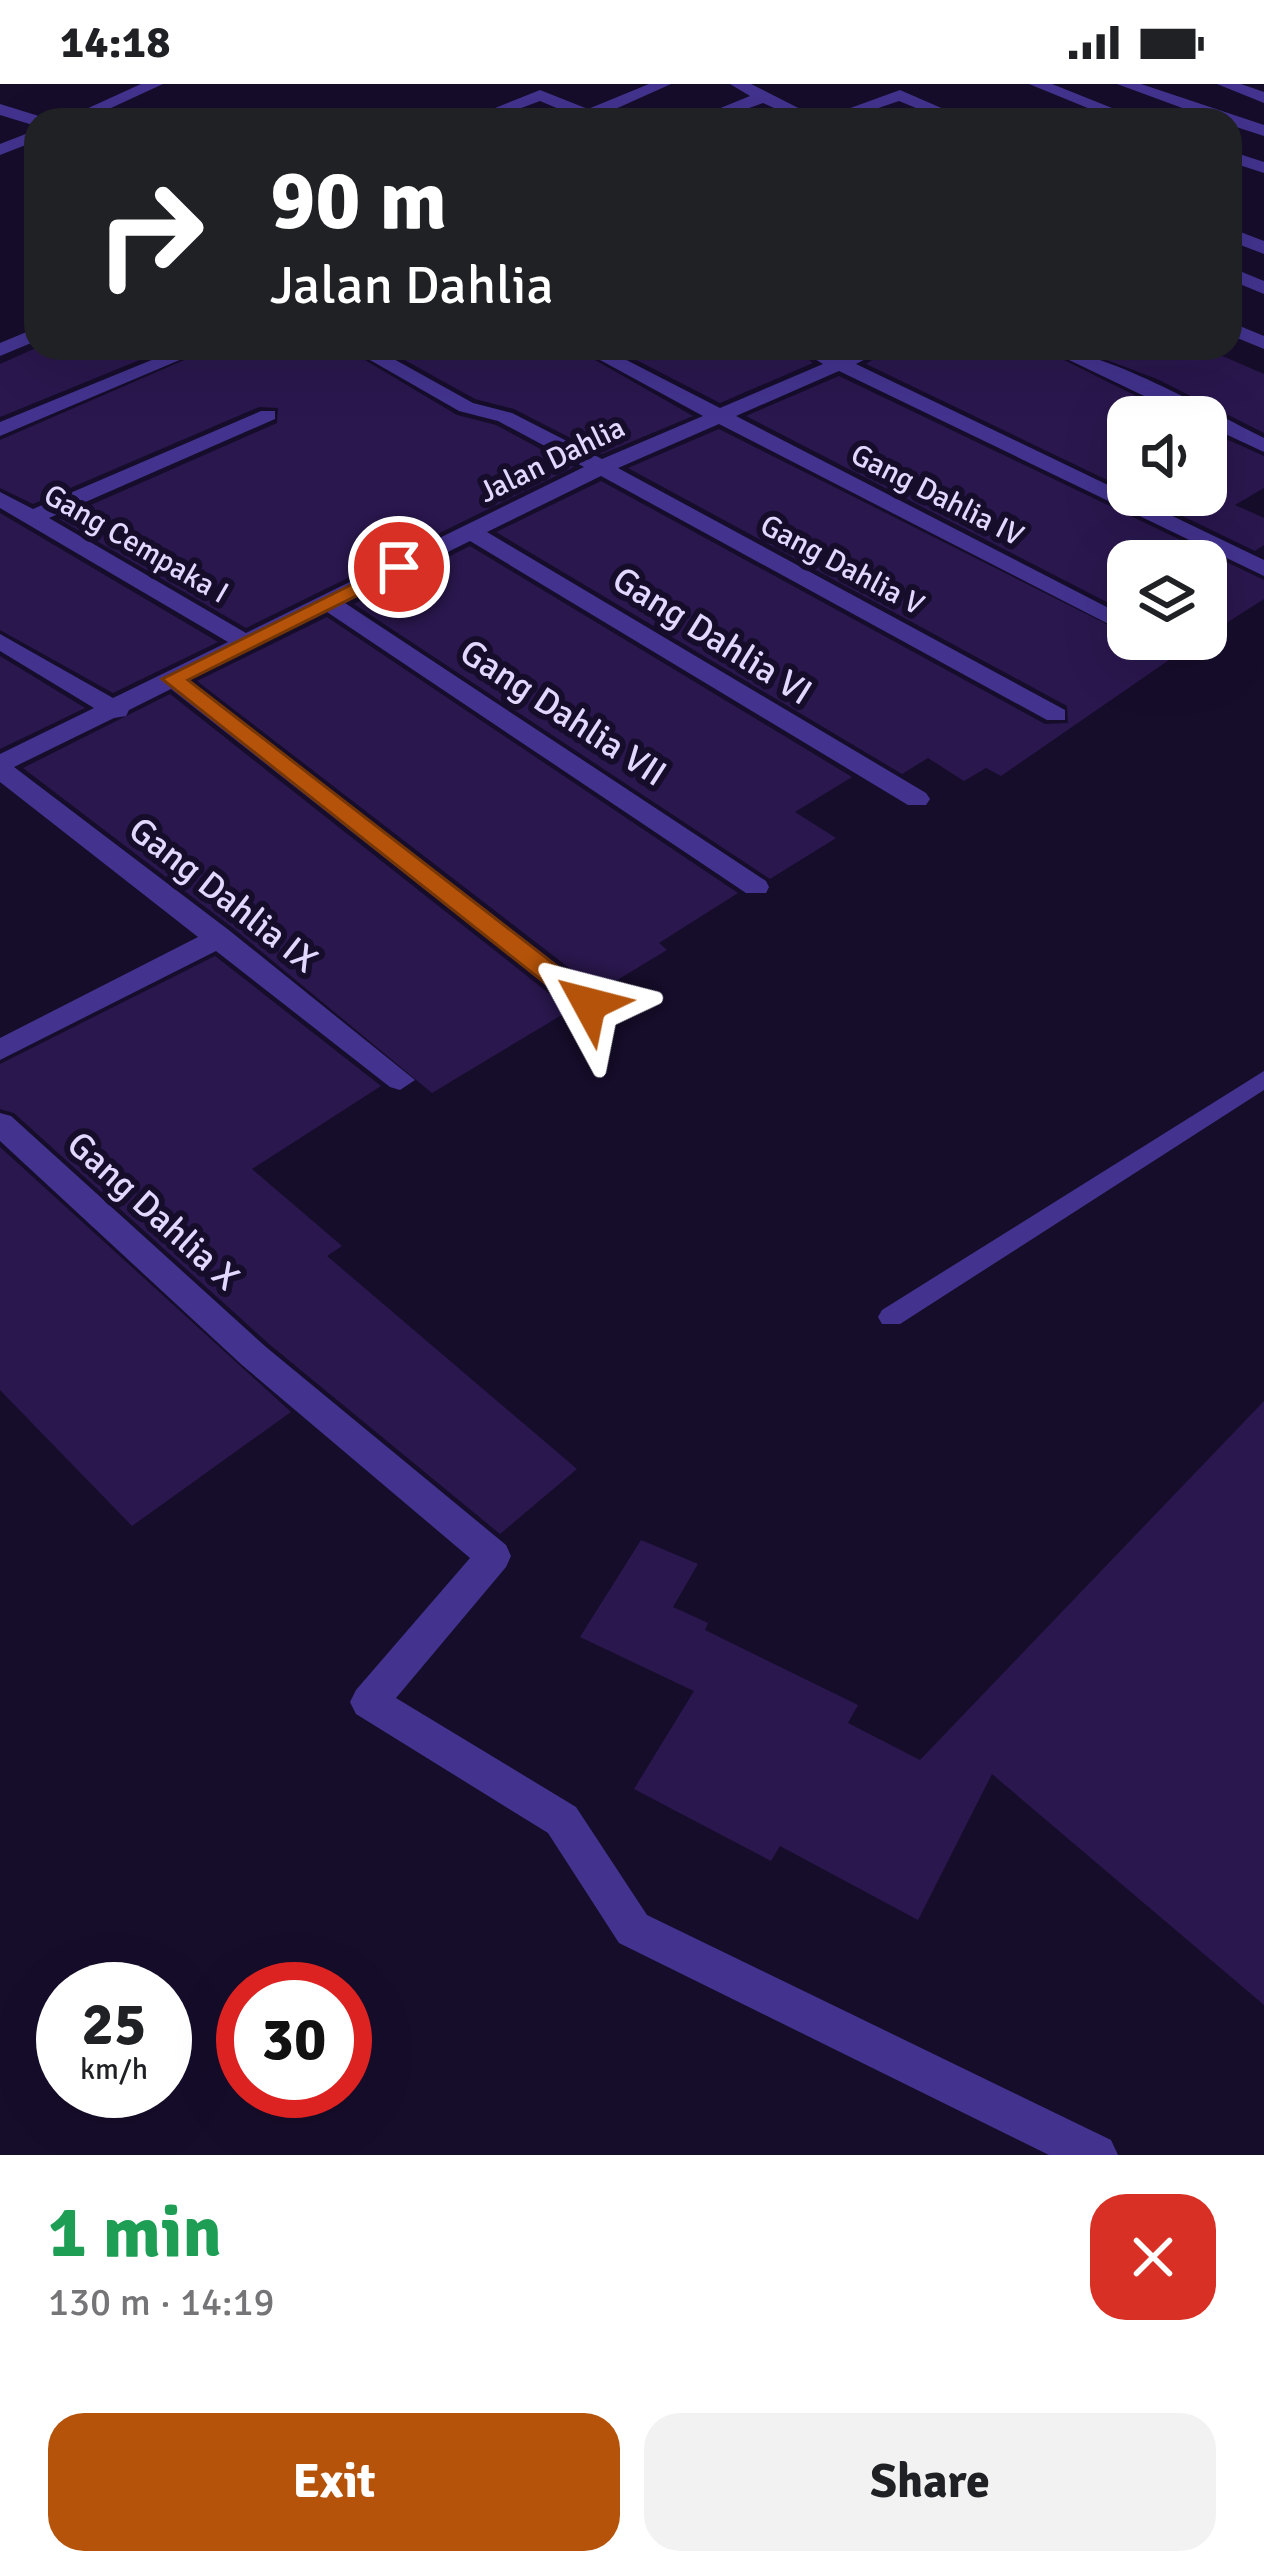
<!DOCTYPE html>
<meta charset="utf-8">
<style>
body{margin:0;font-family:Signika,sans-serif;background:#f2f2f2;color:#202124;height:100vh;display:flex;flex-direction:column;font-size:45px;white-space:nowrap}
*{box-sizing:border-box;margin:0}
p{font-size:39px;color:#757577}
.icon{flex:none;width:66px;height:66px;fill:none;stroke:currentColor;stroke-width:2;stroke-linecap:round;stroke-linejoin:round}
.map{position:relative;height:2071px;overflow:hidden}
.side{display:flex;flex-direction:column;background:#fff;flex:1}
.side>*{flex:none}
.banner{position:absolute;left:24px;top:24px;width:1218px;height:252px;border-radius:36px;box-shadow:0 12px 48px #0002;background:#202124;color:#fff;overflow:hidden}
.tools{position:absolute;left:1107px;top:312px;display:grid;gap:24px}
.tools a{display:grid;place-items:center;width:120px;height:120px;border-radius:24px;background:#fff;box-shadow:0 12px 48px #0002;font-size:60px}
.speed{position:absolute;left:36px;top:1878px;display:flex;gap:24px;font-size:60px;font-weight:700;text-align:center}
.speed>*{display:grid;place-content:center;width:156px;height:156px;border-radius:50%;background:#fff;box-shadow:0 12px 48px #0002;line-height:1}
.speed small{font-size:30px;font-weight:400}
.speed .limit{border:18px solid #d22;background:#fff;color:#111}
.pin{position:absolute;display:grid;place-items:center;width:102px;height:102px;color:#fff;margin:-51px;border:6px solid #fff;border-radius:50%;box-shadow:0 3px 12px #0007}
.me{position:absolute;width:132px;margin:-66px;rotate:308deg;stroke-linejoin:round;filter:drop-shadow(0 0 9px #0008)}
.turn{display:flex;align-items:center;gap:42px;height:252px;padding:0 48px;font-size:54px}
.turn .icon{width:156px;height:156px;stroke-width:2.5}
.turn b{display:block;font-size:84px;line-height:102px}
.round{display:grid;place-items:center;flex:none;width:126px;height:126px;border-radius:36px;background:#f2f2f2}
.head{display:flex;align-items:center;justify-content:space-between;height:204px;padding:0 48px}
h1{font-size:72px;font-weight:700;line-height:90px;color:#1e9e55}
.action{display:flex;gap:24px;margin-top:auto;padding:24px 48px}
.action a{flex:1;height:138px;border-radius:36px;background:#b45309;color:#fff;font-size:48px;font-weight:700;line-height:138px;text-align:center}
.action a+a{background:#f2f2f2;color:#202124}
.status{display:flex;justify-content:space-between;align-items:center;height:84px;padding:0 60px;background:#fff;direction:ltr}
.status svg{height:33px;fill:currentColor}
.map>svg:first-child{display:block}
.building{fill:#2a174e}
.lines{fill:none;stroke-linecap:round;stroke-linejoin:round}
.lane{fill:#43338f;fill-rule:evenodd}
.street{fill:#43338f;fill-rule:evenodd}
.route{fill:#b45309;stroke:#753606;stroke-width:3}
.labels{text-anchor:middle;dominant-baseline:central;stroke-width:12;stroke-linejoin:round;paint-order:stroke}
.far-street-label{font-size:30px;fill:#e1d7ff;stroke:#160d2b}
.street-label{font-size:36px;fill:#e1d7ff;stroke:#160d2b}
</style>
<div class="status"><b>14:18</b><svg viewBox="0 0 49 12"><path d="M0 12V9h3v3zM5 12V6h3v6zM10 12V3h3v9zM15 12V0h3v12zM26 1h20v11H26zM47 4h2v5h-2z"/></svg></div>
<div class="map">
<svg width="1264" height="2071" viewBox="0 0 1264 2071">
<rect width="100%" height="100%" fill="#160d2b"/>
<path class="building" d="M36 264H169L0 333V280Z
M212 264H345L457 331 496 341 574 383 246 544 59 435 277 339 278 324 259 323 33 420 0 404V356Z
M383 264H574L693 332 602 370 514 325 475 315Z
M613 264H793L813 279 720 319Z
M890 264H1040L1178 333H1128V406L866 280Z
M1075 264H1204L1264 290V349L1157 295Z
M839 292 1264 496V515L1206 552V477H1128V529L746 332Z
M719 345 1136 555 1169 576 1001 692 986 684 964 697 928 674 902 690 496 448 601 397 1045 640 1068 639 1067 622 628 384Z
M1206 346 1264 372V404L1235 421 1264 434V461L1255 467 1139 411H1206Z
M0 429 218 558 113 609 0 546Z
M470 462 852 693 795 728 836 754 770 795 354 520Z
M327 533 738 809 659 859 667 866 599 907 197 597Z
M0 572 85 624 0 665Z
M170 610 570 926 432 1009 233 844 23 684Z
M215 872 381 1002 252 1085 342 1162 327 1172 577 1385 500 1450 269 1260 14 1029 0 1025V980Z
M0 1063 291 1328 132 1442 0 1306Z
M1264 1317V1921L992 1690 918 1836 780 1762 771 1777 634 1705 694 1607 580 1553 641 1456 698 1480 673 1523 708 1539 705 1546 858 1621 848 1639 920 1676Z"/>
<g class="lines">
<path class="lane" d="M1264 987V1006L900 1240H882L878 1233 882 1226Z"/>
<path class="street" d="M141 0H163L85 36H62Z
M649 0H671L602 31 608 36H585L540 17 489 36H465L540 6 588 25Z
M730 0H751L820 35 900 6 969 36H945L899 17C841 37 821 46 763 19L716 36H691L750 12Z
M1029 0H1052L1142 36H1117Z
M1117 0H1141L1264 41V52L1230 41V36H1215Z
M1217 0H1241L1264 8V19Z
M0 20 42 33 44 36H36V42L0 31Z
M36 46V57L0 71V60Z
M1230 67 1264 78V89L1230 78Z
M1230 144 1264 157V170L1230 157Z
M1230 183 1264 197V210L1230 196Z
M1230 238 1264 252V265L1230 251Z
M36 244V257L0 272V259Z
M181 264H208L0 352V338Z
M349 264H374L473 319 512 329 602 375 703 332 578 264H603L720 324 823 280 797 264H823L840 272 859 264H886L856 280 1264 476V492L839 287 736 332 1128 534V550L719 340 618 384 1065 626V636H1047L601 392 487 448 926 709 930 715 926 721H908L470 457 345 519 766 797 769 803 766 809H746L327 528 189 596 599 913 603 920 599 927H579L171 605 129 626 126 632 114 634 14 683 230 847 415 996 400 1006 390 1003 216 867 0 976V954L198 853 0 698V670L94 624 0 567V550L113 614 228 558 0 424V408L33 425 261 327H275V335L49 434 246 549 584 383 498 337 459 327Z
M1044 264C1101 264 1210 327 1264 354V368L1206 341V333H1188Z
M1140 555H1170L1185 566 1173 573Z
M0 1029 11 1032 266 1263 506 1461 511 1472 506 1483 396 1614 576 1723 647 1831 1111 2056 1118 2071H1049L619 1859 548 1749 356 1630 350 1618 356 1606 470 1474 242 1281 0 1057Z"/>
</g>
<path class="route" d="M399 477 406 479V487L188 596 598 914V926H579L162 595Z"/>
<g class="labels">
<g class="far-street-label">
<text transform="translate(552 376) rotate(-26)">Jalan Dahlia</text>
<text transform="translate(937 411) rotate(27)">Gang Dahlia IV</text>
<text transform="translate(136 460) rotate(30)">Gang Cempaka I</text>
<text transform="translate(842 481) rotate(28)">Gang Dahlia V</text>
</g>
<g class="street-label">
<text transform="translate(712 552) rotate(32)">Gang Dahlia VI</text>
<text transform="translate(563 629) rotate(33)">Gang Dahlia VII</text>
<text transform="translate(223 811) rotate(38)">Gang Dahlia IX</text>
<text transform="translate(153 1127) rotate(42)">Gang Dahlia X</text>
</g>
</g>
</svg>
<div class="tools">
<a><svg class="icon" aria-label="sound" viewBox="0 0 24 24"><path d="M4 9h4l5-4v14l-5-4H4zM17 9q2 3 0 6"/></svg></a>
<a><svg class="icon" aria-label="layers" viewBox="0 0 24 24"><path d="M12 4l9 5-9 5-9-5zM3 14l9 5 9-5"/></svg></a>
</div>
<div class="speed"><div>25<small>km/h</small></div><div class="limit">30</div></div>
<div class="pin" style="left:399px;top:483px;background:#d93025"><svg class="icon" aria-label="arrive" viewBox="0 0 24 24"><path d="M6 21V4h12l-3 4 3 4H6"/></svg></div>
<svg class="me" style="left:589px;top:920px" viewBox="-20 -20 40 40"><path d="M0-17L14 15 0 8-14 15z" fill="#b45309" stroke="#fff" stroke-width="4"/></svg>
<div class="banner">
<div class="turn"><svg class="icon" aria-label="right" viewBox="0 0 24 24"><path d="M7 20v-9h11M14 6l5 5-5 5"/></svg><div><b>90 m</b>Jalan Dahlia</div></div>
</div>
</div>
<section class="side">
<div class="head"><div><h1>1 min</h1><p>130 m · 14:19</p></div><a class="round" style="background:#d93025;color:#fff"><svg class="icon" aria-label="close" viewBox="0 0 24 24"><path d="M6 6l12 12M18 6L6 18"/></svg></a></div>
<div class="action"><a>Exit</a><a>Share</a></div>
</section>
